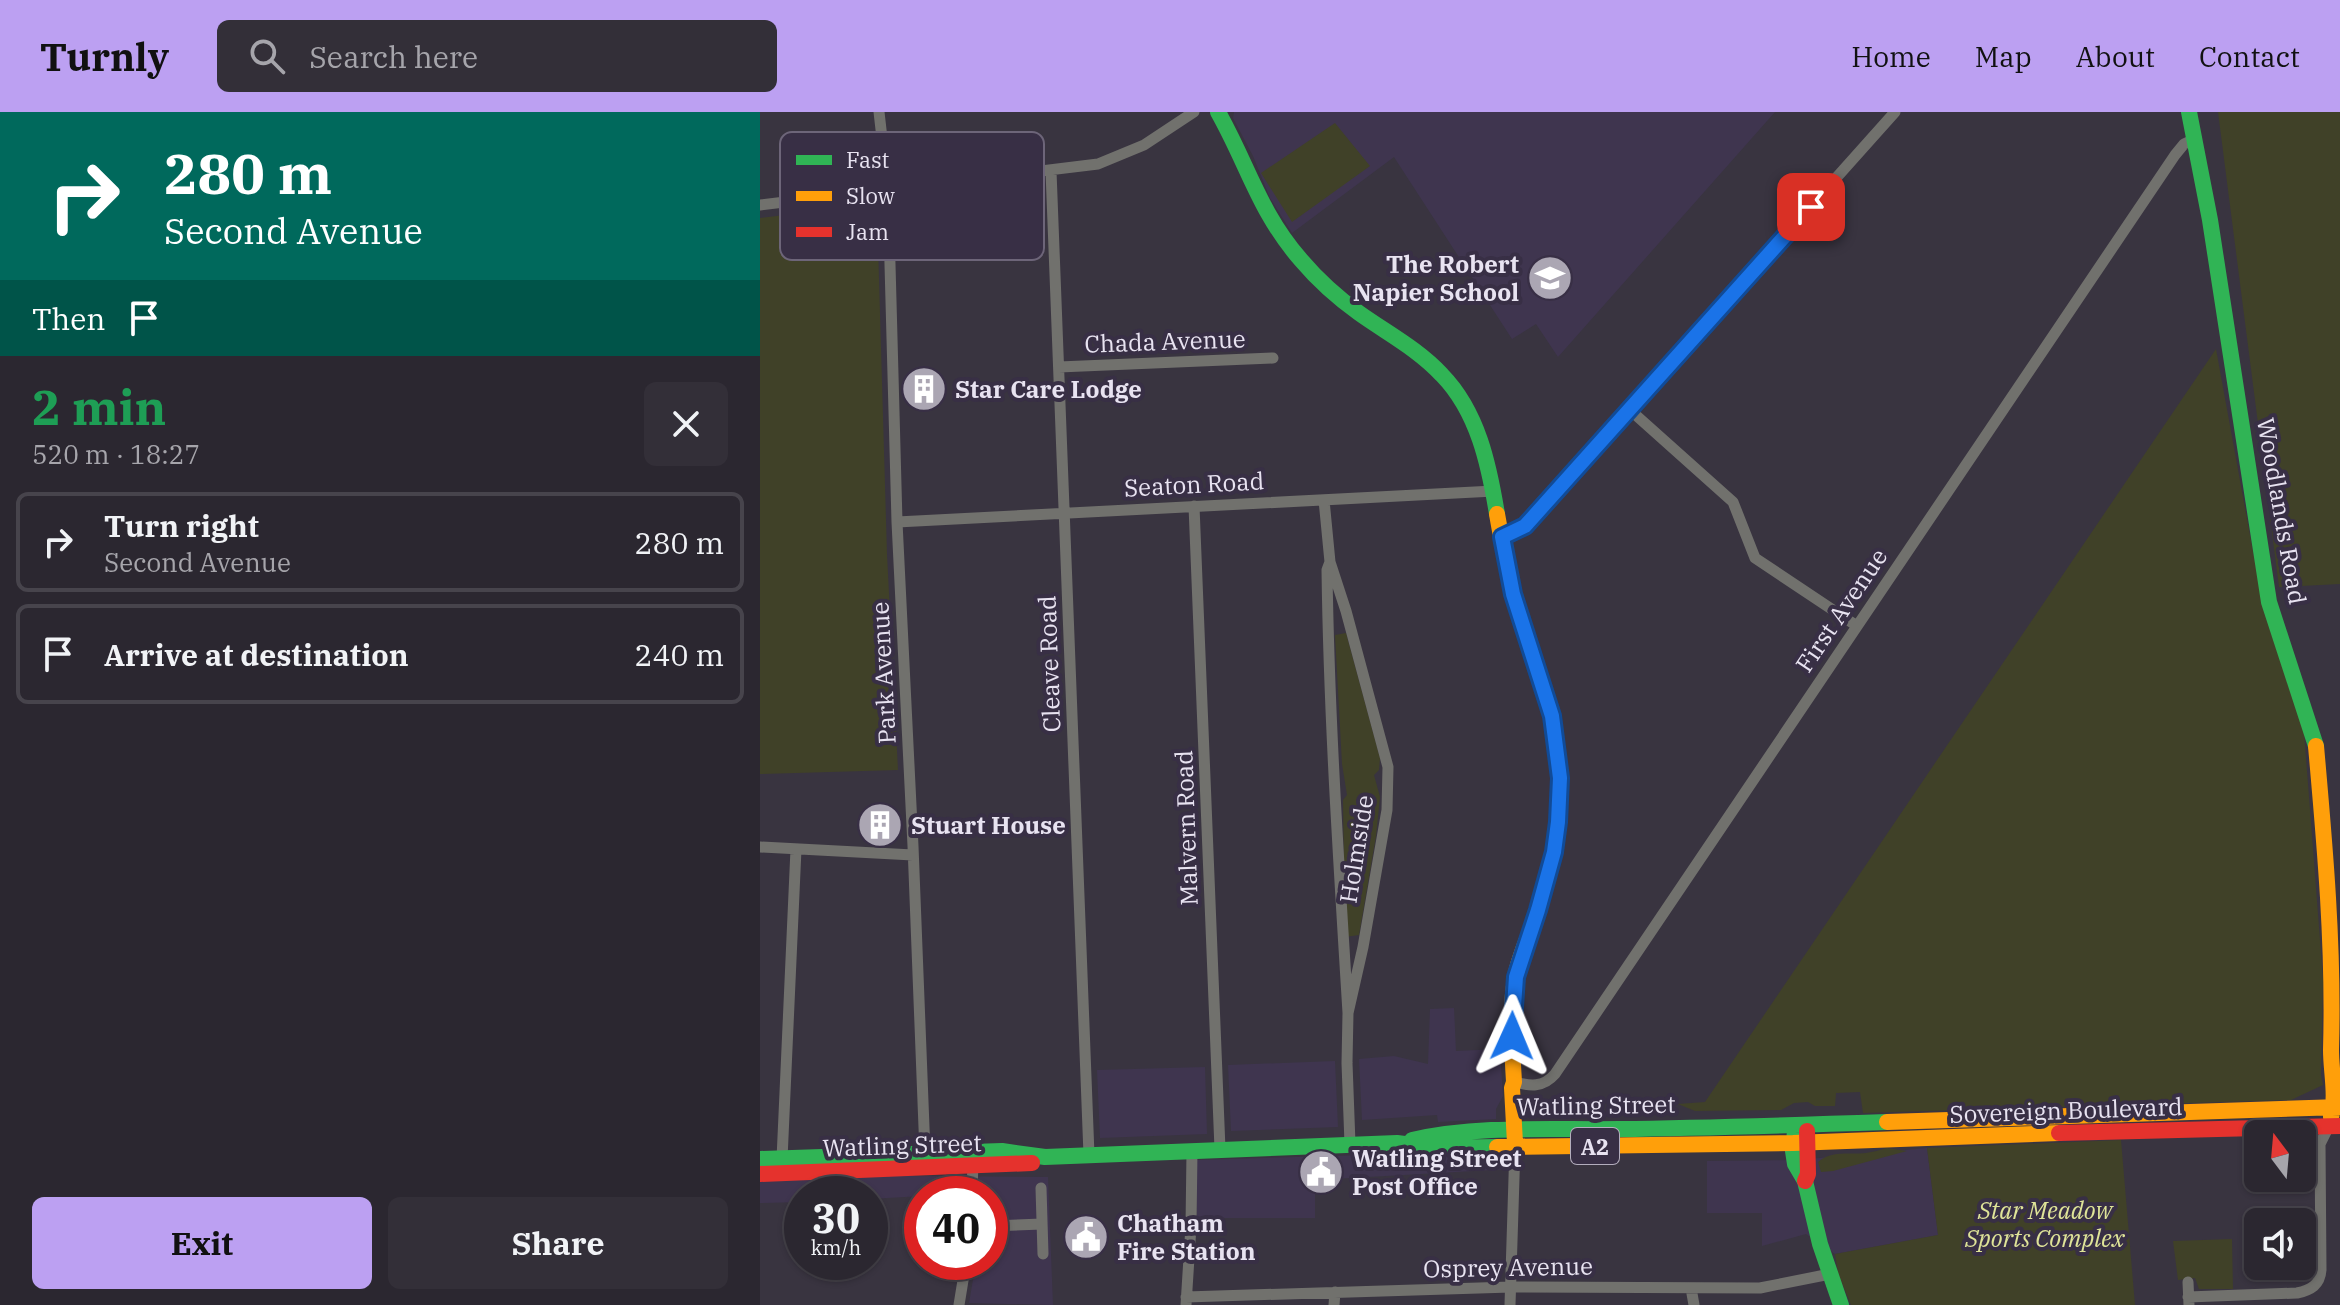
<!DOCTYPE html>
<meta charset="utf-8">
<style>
body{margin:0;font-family:"IBM Plex Serif",serif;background:#332f38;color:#f1f3f6;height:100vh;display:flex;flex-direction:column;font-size:30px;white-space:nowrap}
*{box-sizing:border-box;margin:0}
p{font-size:26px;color:#a6a5ab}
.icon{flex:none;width:44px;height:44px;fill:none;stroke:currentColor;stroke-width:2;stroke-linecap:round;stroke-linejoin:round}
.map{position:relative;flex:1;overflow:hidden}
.side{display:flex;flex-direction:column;background:#2b2730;width:760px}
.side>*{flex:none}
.guide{background:#00695c;color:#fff;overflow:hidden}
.needle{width:52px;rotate:344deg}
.fabs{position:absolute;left:1484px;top:1008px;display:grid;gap:16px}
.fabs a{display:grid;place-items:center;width:72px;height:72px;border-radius:12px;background:#2b2730;box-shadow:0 2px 6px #0004,0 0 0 2px #47444c;font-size:40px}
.speed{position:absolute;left:24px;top:1064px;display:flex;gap:16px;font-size:40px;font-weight:700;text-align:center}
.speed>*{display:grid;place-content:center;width:104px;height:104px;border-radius:50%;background:#2b2730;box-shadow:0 2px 6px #0004,0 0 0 2px #47444c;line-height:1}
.speed small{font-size:20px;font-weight:400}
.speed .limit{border:12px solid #d22;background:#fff;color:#111}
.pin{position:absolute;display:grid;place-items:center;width:68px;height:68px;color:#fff;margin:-34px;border-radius:16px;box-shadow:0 4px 12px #0006}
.me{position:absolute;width:88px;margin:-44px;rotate:1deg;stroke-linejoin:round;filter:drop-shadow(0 0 6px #0008)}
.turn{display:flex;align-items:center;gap:28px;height:168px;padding:0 32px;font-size:36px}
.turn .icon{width:104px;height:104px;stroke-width:2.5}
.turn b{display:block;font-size:56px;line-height:68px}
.then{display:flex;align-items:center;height:76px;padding:0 32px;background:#0003;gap:16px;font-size:30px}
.round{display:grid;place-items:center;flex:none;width:84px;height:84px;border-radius:12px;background:#332f38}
.headline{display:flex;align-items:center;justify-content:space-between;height:136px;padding:0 32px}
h1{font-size:48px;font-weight:700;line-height:60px;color:#1e9e55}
.cta{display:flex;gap:16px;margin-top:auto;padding:16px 32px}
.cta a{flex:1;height:92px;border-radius:12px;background:#bca0f2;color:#111;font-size:32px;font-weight:700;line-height:92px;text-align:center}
.cta a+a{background:#332f38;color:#f1f3f6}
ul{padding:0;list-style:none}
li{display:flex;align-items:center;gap:24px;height:100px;margin:0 16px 12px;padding:0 16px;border:4px solid #47444c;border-radius:12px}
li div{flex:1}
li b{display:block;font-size:30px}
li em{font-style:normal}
header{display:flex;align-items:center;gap:48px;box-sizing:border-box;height:112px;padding:0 40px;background:#bca0f2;color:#111}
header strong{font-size:38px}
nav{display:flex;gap:44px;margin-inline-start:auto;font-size:28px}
.search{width:560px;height:72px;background:#332f38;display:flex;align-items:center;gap:20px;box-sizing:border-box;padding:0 28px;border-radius:12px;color:#a6a5ab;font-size:30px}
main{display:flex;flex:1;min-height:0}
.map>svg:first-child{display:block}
.built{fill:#3f354f}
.green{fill:#404128}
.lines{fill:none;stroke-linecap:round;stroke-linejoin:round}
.street{stroke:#71716d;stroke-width:11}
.fast{stroke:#30b455;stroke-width:16}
.slow{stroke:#ff9f0a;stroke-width:16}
.jam{stroke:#e5322d;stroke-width:16}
.route-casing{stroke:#114b97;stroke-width:20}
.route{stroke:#1a73e8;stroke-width:14}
.labels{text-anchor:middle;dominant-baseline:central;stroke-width:8;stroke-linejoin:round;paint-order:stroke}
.shield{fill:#382f45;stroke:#b3adbd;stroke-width:2}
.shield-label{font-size:22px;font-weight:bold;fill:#e8e3f1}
.poi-label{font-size:24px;font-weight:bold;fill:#e8e3f1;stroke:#382f45;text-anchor:start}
.street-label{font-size:24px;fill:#e8e3f1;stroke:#382f45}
.park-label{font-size:24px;font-style:italic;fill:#dfe498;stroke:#382f45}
.key{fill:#382f45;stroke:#6d6579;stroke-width:2}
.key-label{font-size:22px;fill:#e8e3f1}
</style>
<header>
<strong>Turnly</strong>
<div class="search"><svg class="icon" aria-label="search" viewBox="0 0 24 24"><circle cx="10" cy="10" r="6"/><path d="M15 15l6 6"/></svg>Search here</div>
<nav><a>Home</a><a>Map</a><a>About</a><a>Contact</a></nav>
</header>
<main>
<section class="side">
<div class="guide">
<div class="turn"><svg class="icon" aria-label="right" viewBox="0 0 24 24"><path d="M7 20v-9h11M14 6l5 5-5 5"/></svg><div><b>280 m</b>Second Avenue</div></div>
<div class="then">Then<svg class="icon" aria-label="arrive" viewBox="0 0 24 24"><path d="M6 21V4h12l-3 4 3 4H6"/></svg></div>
</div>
<div class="headline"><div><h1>2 min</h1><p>520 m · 18:27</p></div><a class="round"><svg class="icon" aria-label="close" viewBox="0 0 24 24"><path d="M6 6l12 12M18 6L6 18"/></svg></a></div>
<ul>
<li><svg class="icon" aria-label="right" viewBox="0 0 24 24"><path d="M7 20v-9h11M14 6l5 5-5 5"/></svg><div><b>Turn right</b><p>Second Avenue</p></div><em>280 m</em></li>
<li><svg class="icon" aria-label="arrive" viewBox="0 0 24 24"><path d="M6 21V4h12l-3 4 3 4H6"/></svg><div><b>Arrive at destination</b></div><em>240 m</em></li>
</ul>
<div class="cta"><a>Exit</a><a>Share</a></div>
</section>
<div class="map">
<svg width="1580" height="1193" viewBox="0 0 1580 1193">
<rect width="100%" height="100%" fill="#393440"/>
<path class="built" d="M474 0H1015L798 245 776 212 752 227 634 45 532 121 510 86 493 44 473 6Z
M694 896 696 939 740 937 743 984 736 997V1007L678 1010 677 1003 602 1008 599 947 634 944 668 952 670 897Z
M575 949 578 1015 471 1019 468 953Z
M445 955 447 1022 340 1026 337 958Z
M1167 1036 1178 1123 1075 1142 1046 1122 1002 1134V1101H947V1049L1038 1048Z
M747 1039 749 1057 555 1068V1106H437L435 1048Z
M0 1063 288 1065 293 1193 209 1191 216 1150H230V1082H221L220 1080 162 1082V1084L110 1087V1082H42V1090L0 1091Z"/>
<path class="green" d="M1458 0H1580V472L1519 475Z
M575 11 610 54 532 110 501 61Z
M109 93 117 98 127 442 138 658 0 662V106Z
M1456 237 1504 500 1544 620 1563 867 1561 963 1563 973 1531 988 1103 1001 1100 980 1076 981 1075 994H1055L1048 990 1034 991 1021 998 935 999 918 992 945 990Z
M586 521 620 646 619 658 614 663 620 685 616 724 599 823 585 825 583 688 587 683 582 652 575 523Z
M1361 1028 1375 1193H1091L1078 1161 1075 1142 1178 1123 1167 1036Z
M1127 1036 1147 1039 1073 1059 1061 1060 1058 1050C1072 1038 1089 1043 1106 1041 1113 1040 1120 1038 1127 1036Z
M1472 1127 1473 1177H1439L1435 1166 1418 1168 1413 1129Z"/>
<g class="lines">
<path class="street" d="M119 0 128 79 137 410 153 734 165 1041
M291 59 329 1043
M0 93 338 52 384 33 434 0
M299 255 513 246
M869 297 973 390 995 446 1097 514
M564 388 570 450 567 458C569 606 579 753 588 901L603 835 627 698 628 655 586 499 570 450
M434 394 460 1037
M137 410 734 379
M742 425 765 414 1135 0
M0 735 153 743
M588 901 587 951 590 1032
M754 970C770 974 783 976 795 962L1415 43 1424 32 1435 27
M22 1047 36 737
M281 1076 283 1142
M212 1082 213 1048
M230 1114 282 1112
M1428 1170 1429 1193
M931 1176 934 1193
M426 1185 751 1175 1000 1176 1070 1162
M1428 1185 1537 1181C1551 1178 1560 1173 1561 1158L1560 1032 1569 1014
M199 1193 206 1150
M426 1193 431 1114 432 1039
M574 1193 575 1180
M750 1193 755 1034"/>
<path class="fast" d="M458 0C488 53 499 100 541 148 558 168 578 186 599 201 627 221 658 237 682 263 718 300 729 353 737 402
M1429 0 1450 108 1509 490 1556 634
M1035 1019 1033 1039 1035 1052 1045 1069 1060 1132 1081 1193
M652 1028C719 1013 791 1018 859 1017 948 1016 1038 1013 1127 1010
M0 1047 242 1039 285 1045 637 1031 675 1036 737 1035"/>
<path class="slow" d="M737 402C743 436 749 470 759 503 778 563 803 621 800 685 798 724 790 762 778 798 771 819 761 839 756 861 749 897 752 934 754 970L752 976 755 1031
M1556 634C1565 735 1574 836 1571 938 1571 960 1577 984 1571 1005
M1127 1010 1580 995
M737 1035 1033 1031 1299 1021"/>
<path class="jam" d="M1299 1021 1580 1014
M0 1062 272 1051
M1045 1069 1048 1062 1047 1019"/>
</g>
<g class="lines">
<g class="route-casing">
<path id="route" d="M752 924 756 865 778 798 794 740 798 710 800 666 792 604 753 482 742 425 765 414 1051 95"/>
</g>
<use href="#route" class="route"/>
</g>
<defs>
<g id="school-disc" transform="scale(2.3)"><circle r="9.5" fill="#aba6b3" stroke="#382f45"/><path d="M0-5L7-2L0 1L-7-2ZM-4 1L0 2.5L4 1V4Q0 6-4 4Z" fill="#fff"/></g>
<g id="building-disc" transform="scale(2.3)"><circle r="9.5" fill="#aba6b3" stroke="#382f45"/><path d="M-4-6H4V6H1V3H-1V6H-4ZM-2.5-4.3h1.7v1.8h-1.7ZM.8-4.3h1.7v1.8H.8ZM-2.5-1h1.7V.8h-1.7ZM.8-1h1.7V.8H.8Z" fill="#fff"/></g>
<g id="civic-disc" transform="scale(2.3)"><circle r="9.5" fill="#aba6b3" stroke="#382f45"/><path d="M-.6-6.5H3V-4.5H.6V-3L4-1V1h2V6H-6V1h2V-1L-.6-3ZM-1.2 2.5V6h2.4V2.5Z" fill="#fff"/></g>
</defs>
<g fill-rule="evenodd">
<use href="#school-disc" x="790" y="166"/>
<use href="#building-disc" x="164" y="277"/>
<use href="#building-disc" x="120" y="713"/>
<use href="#civic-disc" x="561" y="1060"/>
<use href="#civic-disc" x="326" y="1125"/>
</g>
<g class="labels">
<rect class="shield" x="811" y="1016" width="48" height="36" rx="6"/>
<g class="shield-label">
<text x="835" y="1034">A2</text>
</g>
<g class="poi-label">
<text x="759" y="152" text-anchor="end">The Robert<tspan x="759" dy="28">Napier School</tspan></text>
<text x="195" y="277">Star Care Lodge</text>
<text x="151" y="713">Stuart House</text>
<text x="592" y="1046">Watling Street<tspan x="592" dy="28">Post Office</tspan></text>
<text x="357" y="1111">Chatham<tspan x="357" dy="28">Fire Station</tspan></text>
</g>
<g class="street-label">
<text transform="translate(405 229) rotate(-2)">Chada Avenue</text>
<text transform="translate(434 372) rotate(-3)">Seaton Road</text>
<text transform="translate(1522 399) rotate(80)">Woodlands Road</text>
<text transform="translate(1081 498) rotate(-56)">First Avenue</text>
<text transform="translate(289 552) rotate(-92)">Cleave Road</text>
<text transform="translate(123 561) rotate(-93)">Park Avenue</text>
<text transform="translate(426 716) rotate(-92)">Malvern Road</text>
<text transform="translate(596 737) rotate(-81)">Holmside</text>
<text transform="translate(836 993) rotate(-1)">Watling Street</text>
<text transform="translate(1306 998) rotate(-2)">Sovereign Boulevard</text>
<text transform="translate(142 1033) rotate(-2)">Watling Street</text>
<text transform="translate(748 1155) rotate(-1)">Osprey Avenue</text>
</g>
<g class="park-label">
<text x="1285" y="1098">Star Meadow<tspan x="1285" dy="28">Sports Complex</tspan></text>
</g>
</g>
<rect x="20" y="20" width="264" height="128" rx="12" class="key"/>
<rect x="36" y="43" width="36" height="10" fill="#30b455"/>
<rect x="36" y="79" width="36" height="10" fill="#ff9f0a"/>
<rect x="36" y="115" width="36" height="10" fill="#e5322d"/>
<g class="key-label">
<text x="86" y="56">Fast</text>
<text x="86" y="92">Slow</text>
<text x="86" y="128">Jam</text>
</g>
</svg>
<div class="fabs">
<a><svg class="needle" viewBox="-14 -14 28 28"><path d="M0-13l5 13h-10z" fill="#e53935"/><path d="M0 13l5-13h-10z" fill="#a6a5ab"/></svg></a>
<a><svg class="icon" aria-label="sound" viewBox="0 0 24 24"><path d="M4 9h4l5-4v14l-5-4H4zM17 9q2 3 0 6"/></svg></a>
</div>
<div class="speed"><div>30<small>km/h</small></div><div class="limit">40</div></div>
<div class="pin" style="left:1051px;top:95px;background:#d93025"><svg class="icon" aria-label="arrive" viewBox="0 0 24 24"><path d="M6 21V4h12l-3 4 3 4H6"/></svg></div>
<svg class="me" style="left:752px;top:924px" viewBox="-20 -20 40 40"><path d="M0-17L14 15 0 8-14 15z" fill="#1a73e8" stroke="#fff" stroke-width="4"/></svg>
</div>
</main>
